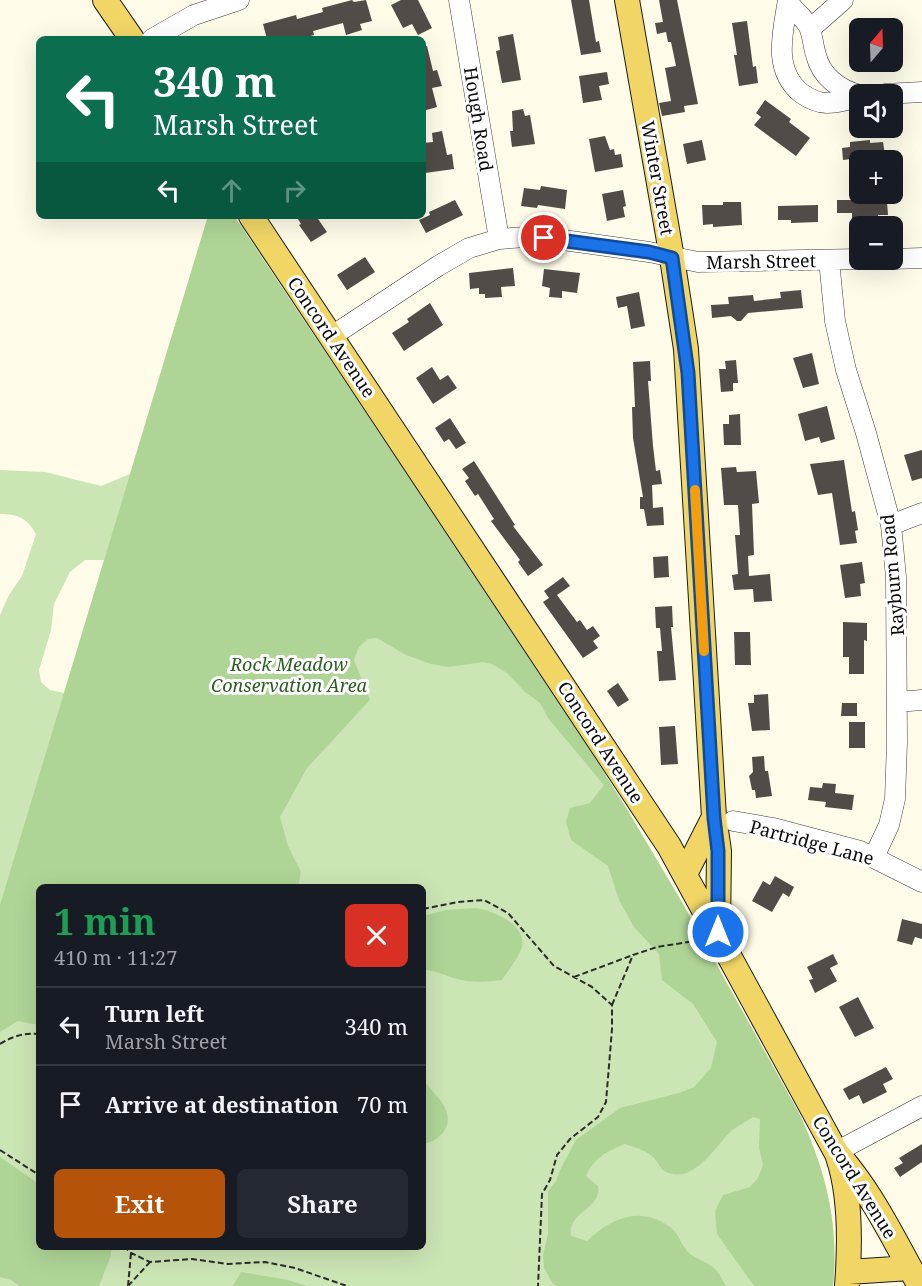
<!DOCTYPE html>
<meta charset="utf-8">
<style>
body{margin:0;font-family:"Noto Serif",serif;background:#242831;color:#f1f3f6;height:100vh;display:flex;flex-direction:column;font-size:22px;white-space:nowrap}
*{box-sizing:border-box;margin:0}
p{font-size:20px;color:#9ea1a6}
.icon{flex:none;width:33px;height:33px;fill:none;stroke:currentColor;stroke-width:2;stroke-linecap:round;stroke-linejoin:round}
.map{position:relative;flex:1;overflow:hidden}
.panel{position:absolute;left:36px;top:884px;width:390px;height:366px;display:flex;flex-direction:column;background:#171b24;border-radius:9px;box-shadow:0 6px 24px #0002}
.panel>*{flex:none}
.banner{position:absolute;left:36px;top:36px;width:390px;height:183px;border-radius:9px;box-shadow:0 6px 24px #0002;background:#0b6e4f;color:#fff;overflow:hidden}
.needle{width:39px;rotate:19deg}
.fabs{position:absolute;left:849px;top:18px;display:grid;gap:12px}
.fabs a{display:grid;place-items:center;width:54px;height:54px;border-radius:9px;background:#171b24;box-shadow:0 6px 24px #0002;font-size:30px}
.pin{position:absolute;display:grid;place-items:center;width:51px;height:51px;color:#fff;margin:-26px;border:3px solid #fff;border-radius:50%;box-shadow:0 2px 6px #0007}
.me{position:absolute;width:66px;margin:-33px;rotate:0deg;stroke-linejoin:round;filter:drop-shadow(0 0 4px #0008)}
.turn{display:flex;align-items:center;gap:21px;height:126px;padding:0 18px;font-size:27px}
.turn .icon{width:78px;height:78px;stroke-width:2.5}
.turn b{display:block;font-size:42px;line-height:51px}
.lanes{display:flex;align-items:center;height:57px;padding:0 18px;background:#0003;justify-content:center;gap:30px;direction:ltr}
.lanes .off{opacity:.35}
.round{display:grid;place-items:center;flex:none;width:63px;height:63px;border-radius:9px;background:#242831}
.head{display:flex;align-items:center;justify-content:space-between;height:102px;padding:0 18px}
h1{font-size:36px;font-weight:700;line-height:45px;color:#1e9e55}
.button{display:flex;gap:12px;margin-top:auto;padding:12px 18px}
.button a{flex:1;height:69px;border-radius:9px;background:#b45309;color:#fff;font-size:24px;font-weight:700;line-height:69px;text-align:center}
.button a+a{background:#242831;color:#f1f3f6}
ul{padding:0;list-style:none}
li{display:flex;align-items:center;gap:18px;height:78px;padding:0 18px;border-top:2px solid #363941}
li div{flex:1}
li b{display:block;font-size:22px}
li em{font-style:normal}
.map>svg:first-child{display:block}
.green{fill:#cce5b5;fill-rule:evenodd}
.forest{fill:#afd596}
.building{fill:#524c48}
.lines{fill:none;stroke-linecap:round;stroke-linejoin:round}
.minor-casing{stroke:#3d3d3d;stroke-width:21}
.major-casing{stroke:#1b1b1b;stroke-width:26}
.path{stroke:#2c2c2c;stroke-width:2;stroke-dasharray:6 3;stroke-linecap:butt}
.minor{stroke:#fff;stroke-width:20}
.major{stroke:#f1d666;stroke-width:24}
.route-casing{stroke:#114b97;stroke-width:15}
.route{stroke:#1a73e8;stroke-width:10}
.slow{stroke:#f59e0b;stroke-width:10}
.labels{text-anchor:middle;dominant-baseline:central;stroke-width:6;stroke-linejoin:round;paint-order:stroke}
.street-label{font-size:18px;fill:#0a0a0a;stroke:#fff}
.park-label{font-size:18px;font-style:italic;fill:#295e1f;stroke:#fff}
</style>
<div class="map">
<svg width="922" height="1286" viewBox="0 0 922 1286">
<rect width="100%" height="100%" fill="#fefbe9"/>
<path class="green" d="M208 216H234L240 224 262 221 274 240 266 263 572 721 628 811 683 904 800 1115C826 1172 839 1223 833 1286H0V615L9 595 22 576 36 534C27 518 18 514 0 514V470L45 472 101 486 130 474ZM85 560H104L64 693 50 690 41 682 39 670 51 630 54 604 70 572ZM39 886H423V1246H39Z"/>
<path class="forest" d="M208 216H234L572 721 628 811 683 904 800 1115C826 1172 839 1223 833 1286H754L717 1234 715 1211 723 1195 750 1187 758 1178 763 1165 759 1147 760 1119 753 1117C745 1123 736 1126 729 1133 714 1149 693 1184 666 1172 660 1169 659 1163 654 1158 646 1150 636 1148 625 1144 607 1151 594 1158 586 1176L598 1186C602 1210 567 1211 571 1236L587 1241C611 1218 640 1205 670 1227 679 1233 681 1246 689 1253 697 1260 709 1262 716 1270 720 1274 723 1281 726 1286H557L553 1284 544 1268 543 1255 548 1234V1191L556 1181 561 1168 576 1140 620 1108 679 1093 694 1087 711 1068 717 1042 693 1004 662 980 659 954 634 927 619 900 608 866 571 840 566 822 570 808 590 803 604 785 548 718 540 703 525 692 507 673 492 664 483 662 449 667 431 664 406 655 377 638 368 639 359 647 354 660 370 700 307 768 280 817 288 846 301 872 298 886H39V1025L18 1021 0 1032V905Z
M476 908C495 911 532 927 520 952 516 961 508 971 502 980 487 982 472 983 457 979 445 976 436 970 423 970V916L446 910Z
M423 1080C430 1089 442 1100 446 1110 453 1128 439 1141 423 1144Z
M0 1157 39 1184V1246L112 1247 110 1258 99 1286H19L11 1280 0 1277Z
M241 1272 288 1280 307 1286H233Z"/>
<path class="building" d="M352 0 354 2 366 0 372 21 360 24 362 30 346 35 343 23 313 31 314 35 300 39H267L263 24 296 15 297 19 323 12 322 8Z
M401 0H418L432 28 418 35 412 24 403 28 391 5Z
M571 0H589L596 42 599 41 601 52 581 55Z
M659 0H677L698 104 684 106 685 112 662 116 659 103 671 101 665 68 676 66 671 42H668L666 32 657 34 655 23 663 22Z
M747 21 753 67 756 66 758 83 739 86 734 55H737L732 23Z
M513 34 521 80 502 83 496 51 500 50 498 37Z
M427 46 433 71 437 70 442 86 432 88 437 107 423 111V47Z
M607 72 609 84 599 86 602 100 583 103 579 76Z
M765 100 791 119 789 122 810 138 796 156 754 125 761 117 756 113Z
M523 109 525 116 530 115 535 144 512 147 510 131H513L512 111Z
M442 131 447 155 452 154 454 169 425 173 423 143 433 142 432 133Z
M605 136 610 150 614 149 615 155 621 154 623 167 595 172 589 139Z
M702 140 706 160 687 164 683 144Z
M870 140V143L883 142 885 155 843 160 842 148 850 147V142Z
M541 186 567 190 565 209 538 205 537 208 521 206 524 188 540 190Z
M623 190 626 206 623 207 625 217 607 221 602 194Z
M455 200 463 215 426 233 419 220 430 215 429 212Z
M837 200H878V202H887L888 215H878V219H852V213H837Z
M723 202H741L742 225 713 227V224L703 225 702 205H723Z
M818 205V222L791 223V220H778V206Z
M296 216H316L327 232 311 242 299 225 301 224Z
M365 257 375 272 347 290 337 275Z
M513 268 515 286 501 287 502 297 485 298V294H479V288L470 289 469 273Z
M544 269 580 273 577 293 562 291V298L549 297 550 288 542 286Z
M801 290 803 308 748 313 741 321H737L731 316 712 318 711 305 729 304 728 297 753 295 754 301 781 298 780 292Z
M639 292 645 326 631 329 627 306 618 308 616 297Z
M430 303 443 325 404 351 392 333 409 322 407 319Z
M812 353 819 384 803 388 793 358Z
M736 360 738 383H733V391L721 392 719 369H726L725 361Z
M650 361 651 381H648L653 446 656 471 660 470 662 484 652 485 653 508 663 507 664 525 647 526 644 509H640V497H643L633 438 632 407H635L633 362Z
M432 367 440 380 448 375 457 388 433 404 416 378Z
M827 406 835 439 821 443 819 437 805 441 798 414Z
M740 414 741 445H724L723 424H729V415Z
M450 418 466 443 456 449 449 439 444 442 435 428Z
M922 450V478L912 481 904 455Z
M844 460 852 512 855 511 858 530 855 531 857 543 840 545 832 493 818 495 810 464Z
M474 461 515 525 513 526 543 565 528 576 518 562 520 560 491 521 494 519 478 494 475 496 465 481 469 478 462 469Z
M736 467 737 472 756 471 759 503 752 504 754 555 748 556 749 576 770 574 772 601 754 602 753 589 734 590 732 575 738 574 735 535H740L738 505H724L721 468Z
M668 556 669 577 654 578 653 557Z
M862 562 865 583 860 584 861 596 845 598 840 565Z
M563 577 570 586 557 595 577 622 580 620 587 630 593 626 600 636 593 641 598 648 583 658 543 602 549 598 544 591Z
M672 606 673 627H671L676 680 659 681 657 651H662L660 628H656L655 607Z
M843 622 867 623V641L864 640V674H849V657H843Z
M734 632H750L751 665H735Z
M618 683 629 700 618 707 607 691Z
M768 694 770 730 752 731 748 703H754V695Z
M842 703H857V716H841Z
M849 722H865V748H849Z
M675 726 678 764 661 765 659 727Z
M764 756 765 771H768L772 796 756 798 755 790H752L750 780 749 776 753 772 752 757Z
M823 783 836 784 835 793 854 795 852 810 825 807 826 802 808 800 810 787 822 788Z
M775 876 794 887 789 897 783 893 772 912 752 901 763 881 770 885Z
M902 919 922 924V939L915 937 912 945 897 941Z
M833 954 838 964 830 968 837 981 815 993 809 980 813 979 807 967Z
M858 997 874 1028 855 1037 839 1007Z
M886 1067 893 1079 883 1084 887 1092 863 1104 859 1095 849 1100 843 1089Z
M922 1144V1162L900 1177 894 1168 903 1163 899 1158Z"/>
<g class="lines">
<g class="minor-casing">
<path id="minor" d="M459 0 499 239
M788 0C783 32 772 69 801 93 808 98 818 103 827 103 838 103 849 99 860 97
M788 1C793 11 804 17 809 27 813 36 813 46 816 55 821 76 839 90 860 95
M810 29 843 0
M152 39 194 15 239 0
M885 94 922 92
M892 259 922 258
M829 260 835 321 846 370 866 433 891 525 896 577 897 743 895 799 889 825 874 857
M332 336 438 266 469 248 499 239 526 237 563 240 649 252 698 262 860 259
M891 525 922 513
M897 702 922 700
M733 821 773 828 860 851 922 882
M836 1152 922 1106"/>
</g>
<g class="major-casing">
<path id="major" d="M105 0 132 39
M627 0 672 258 686 349 714 817 719 851 718 930
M251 216 669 846 836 1152C872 1192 894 1240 920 1286
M685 874 714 817
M838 1157C851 1195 850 1247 847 1286
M848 1272 910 1268"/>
</g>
<path class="path" d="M423 909 458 902 484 900 508 913 554 966 592 987 612 1005V1029L606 1102 598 1117 570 1139 557 1155 550 1180 542 1194 538 1286
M574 977 633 955
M612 1005 633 955 657 947 701 940
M0 1044C13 1036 23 1033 39 1034
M0 1150 39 1175
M124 1246 131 1253 150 1262 192 1259 228 1264 265 1262 295 1268 347 1286
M128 1286 150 1262
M128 1286 131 1253"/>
<use href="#minor" class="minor"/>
<use href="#major" class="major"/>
</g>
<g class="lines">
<g class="route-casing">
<path id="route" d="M544 238 649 252 672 258 688 373 714 818 718 851V932"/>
</g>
<use href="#route" class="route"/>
<path class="slow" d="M695 490 704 651"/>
</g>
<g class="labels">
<g class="street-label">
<text transform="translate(479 119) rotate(81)">Hough Road</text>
<text transform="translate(658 178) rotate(80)">Winter Street</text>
<text transform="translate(761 261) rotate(-1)">Marsh Street</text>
<text transform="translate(332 337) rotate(56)">Concord Avenue</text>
<text transform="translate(892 575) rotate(-95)">Rayburn Road</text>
<text transform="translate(601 742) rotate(57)">Concord Avenue</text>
<text transform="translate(812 842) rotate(15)">Partridge Lane</text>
<text transform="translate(855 1177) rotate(58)">Concord Avenue</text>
</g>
<g class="park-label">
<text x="289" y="664">Rock Meadow<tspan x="289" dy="21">Conservation Area</tspan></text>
</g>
</g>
</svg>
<div class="fabs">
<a><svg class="needle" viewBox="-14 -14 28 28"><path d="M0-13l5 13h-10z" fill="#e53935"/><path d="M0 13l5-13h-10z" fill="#9ea1a6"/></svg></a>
<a><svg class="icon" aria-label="sound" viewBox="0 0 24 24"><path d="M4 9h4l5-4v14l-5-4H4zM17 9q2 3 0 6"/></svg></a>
<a>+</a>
<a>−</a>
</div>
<div class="pin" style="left:544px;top:238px;background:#d93025"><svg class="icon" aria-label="arrive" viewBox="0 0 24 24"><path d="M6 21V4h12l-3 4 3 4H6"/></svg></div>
<svg class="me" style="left:718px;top:932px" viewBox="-20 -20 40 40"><circle r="17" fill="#1a73e8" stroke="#fff" stroke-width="3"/><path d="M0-11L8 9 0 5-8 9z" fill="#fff"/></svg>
<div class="banner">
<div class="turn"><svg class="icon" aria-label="left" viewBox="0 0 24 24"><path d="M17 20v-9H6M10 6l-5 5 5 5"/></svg><div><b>340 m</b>Marsh Street</div></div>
<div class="lanes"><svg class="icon" aria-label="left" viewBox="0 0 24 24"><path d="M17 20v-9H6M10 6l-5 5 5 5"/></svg><svg class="icon off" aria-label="ahead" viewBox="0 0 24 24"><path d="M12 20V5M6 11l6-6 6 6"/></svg><svg class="icon off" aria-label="right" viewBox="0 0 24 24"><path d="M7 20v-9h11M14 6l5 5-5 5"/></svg></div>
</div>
<section class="panel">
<div class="head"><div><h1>1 min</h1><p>410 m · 11:27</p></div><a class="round" style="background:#d93025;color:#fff"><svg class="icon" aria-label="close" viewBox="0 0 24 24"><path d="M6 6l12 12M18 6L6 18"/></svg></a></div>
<ul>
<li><svg class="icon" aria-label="left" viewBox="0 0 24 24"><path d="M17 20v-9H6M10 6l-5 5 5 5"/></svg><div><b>Turn left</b><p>Marsh Street</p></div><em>340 m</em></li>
<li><svg class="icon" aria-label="arrive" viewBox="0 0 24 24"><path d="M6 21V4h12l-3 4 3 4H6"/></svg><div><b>Arrive at destination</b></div><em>70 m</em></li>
</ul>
<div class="button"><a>Exit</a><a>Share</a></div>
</section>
</div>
